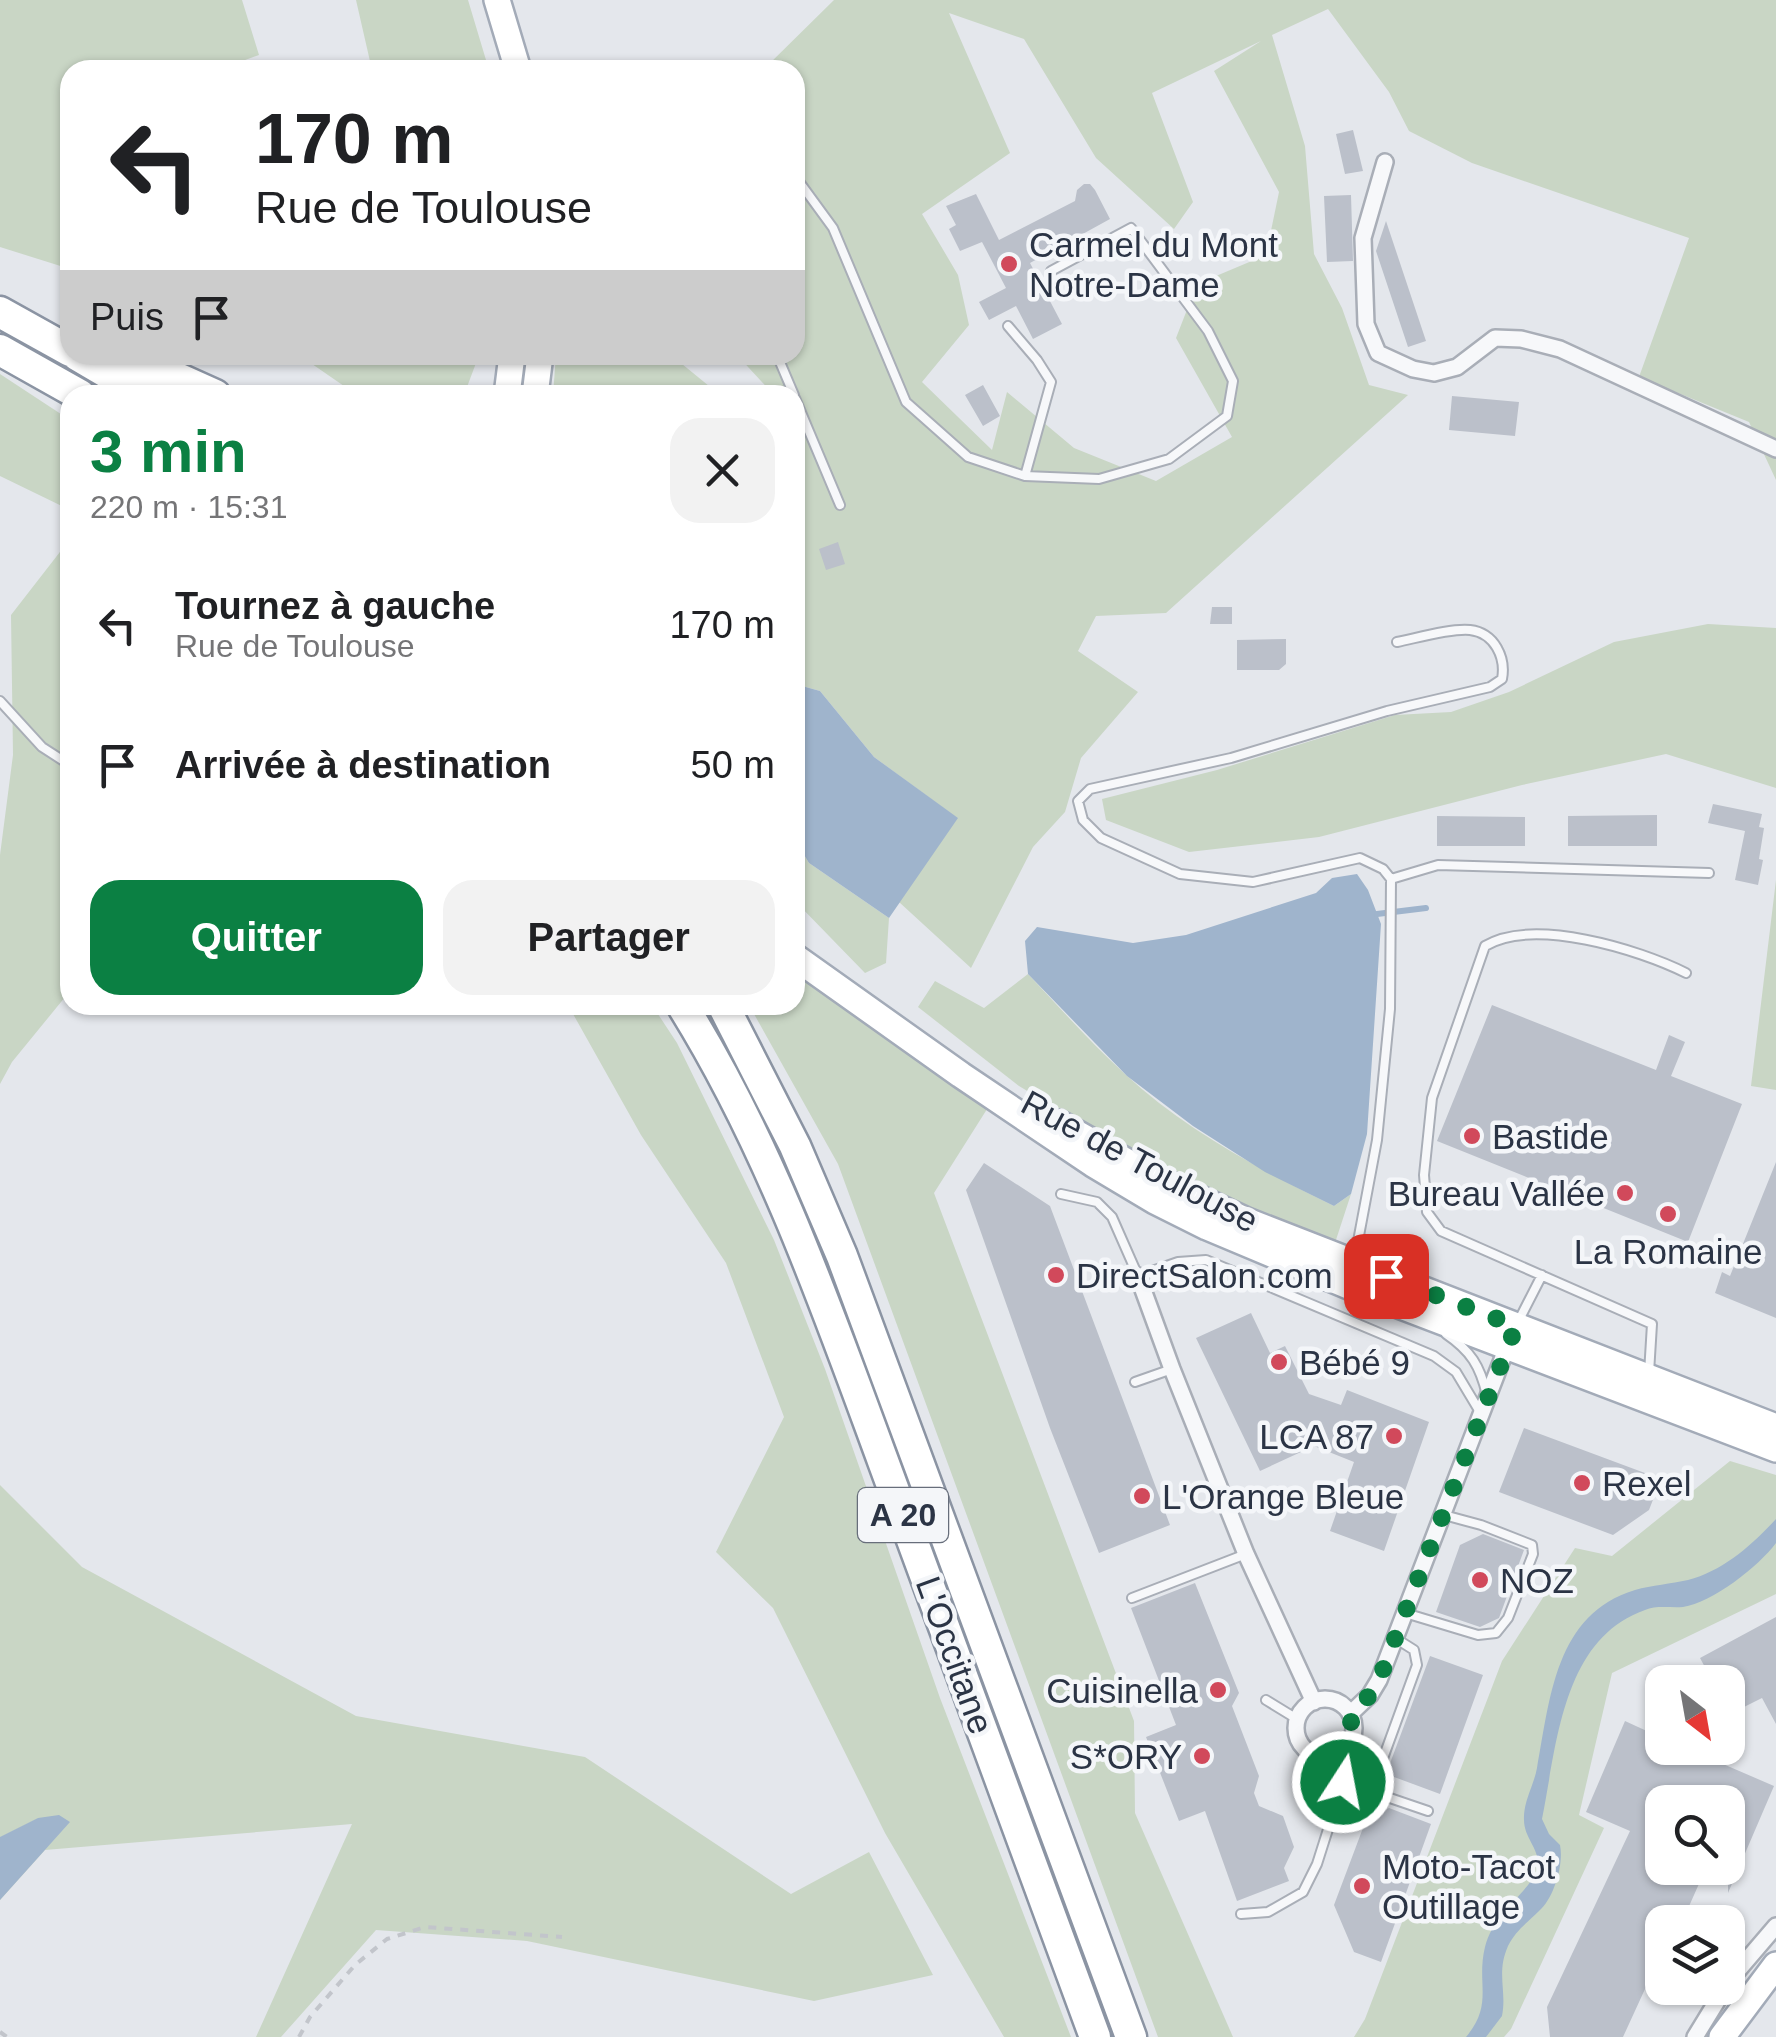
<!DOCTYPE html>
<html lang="fr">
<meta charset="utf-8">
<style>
body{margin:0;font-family:Helvetica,sans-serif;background:#f2f2f2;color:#202124;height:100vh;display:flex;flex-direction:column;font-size:38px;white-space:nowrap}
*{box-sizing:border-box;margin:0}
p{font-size:32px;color:#757577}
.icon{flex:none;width:55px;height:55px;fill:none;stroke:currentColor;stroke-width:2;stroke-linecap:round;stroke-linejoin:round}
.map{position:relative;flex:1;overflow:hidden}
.details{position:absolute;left:60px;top:385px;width:745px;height:630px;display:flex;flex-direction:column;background:#fff;border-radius:30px;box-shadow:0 2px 8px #0004}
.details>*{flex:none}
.banner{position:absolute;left:60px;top:60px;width:745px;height:305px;border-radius:30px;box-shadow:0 2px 8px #0004;background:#fff;color:#202124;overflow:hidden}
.needle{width:65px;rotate:149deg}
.controls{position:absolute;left:1645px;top:1665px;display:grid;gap:20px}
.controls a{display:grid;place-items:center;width:100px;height:100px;border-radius:20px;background:#fff;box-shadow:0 2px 8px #0004;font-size:50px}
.pin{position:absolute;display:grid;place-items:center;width:85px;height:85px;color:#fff;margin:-42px;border-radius:20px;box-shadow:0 5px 15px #0006}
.me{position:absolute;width:110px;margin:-55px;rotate:11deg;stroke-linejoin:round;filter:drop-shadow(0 0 8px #0008)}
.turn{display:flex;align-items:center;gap:35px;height:210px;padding:0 30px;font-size:45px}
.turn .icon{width:130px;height:130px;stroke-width:2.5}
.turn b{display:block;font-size:70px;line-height:85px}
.then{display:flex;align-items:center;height:95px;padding:0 30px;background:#0003;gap:20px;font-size:38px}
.round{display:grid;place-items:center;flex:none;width:105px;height:105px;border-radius:30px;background:#f2f2f2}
.headline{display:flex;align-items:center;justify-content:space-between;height:170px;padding:0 30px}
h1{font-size:60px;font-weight:700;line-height:75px;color:#0b8043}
.action{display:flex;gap:20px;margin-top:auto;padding:20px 30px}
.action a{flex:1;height:115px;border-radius:30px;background:#0b8043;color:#fff;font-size:40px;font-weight:700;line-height:115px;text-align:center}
.action a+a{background:#f2f2f2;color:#202124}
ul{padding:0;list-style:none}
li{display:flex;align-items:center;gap:30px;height:140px;padding:0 30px}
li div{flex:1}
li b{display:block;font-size:38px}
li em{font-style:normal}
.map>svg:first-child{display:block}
.green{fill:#c9d6c5;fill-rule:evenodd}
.water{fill:#9fb4cc}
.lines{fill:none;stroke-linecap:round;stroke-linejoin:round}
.stream{stroke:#9fb4cc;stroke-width:6}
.building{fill:#bbc0ca}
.lane-casing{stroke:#a9aeb7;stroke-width:12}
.street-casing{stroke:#a9aeb7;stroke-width:20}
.primary-casing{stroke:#a3abb8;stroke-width:30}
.highway-casing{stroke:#8b94a3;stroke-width:35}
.path{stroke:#c2c5cb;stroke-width:4;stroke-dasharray:8 8;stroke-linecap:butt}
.lane{stroke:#f7f8fa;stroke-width:8}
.street{stroke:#f7f8fa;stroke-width:15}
.primary{stroke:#fff;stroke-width:25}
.highway{stroke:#fff;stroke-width:30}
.route{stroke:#0b8043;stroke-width:18;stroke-dasharray:0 32.4}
.poi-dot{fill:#d1495b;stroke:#f4f6f9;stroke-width:4}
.labels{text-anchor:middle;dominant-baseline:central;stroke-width:9;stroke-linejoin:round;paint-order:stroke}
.shield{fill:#f4f6f9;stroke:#676e7b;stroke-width:2.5}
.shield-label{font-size:32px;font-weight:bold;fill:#2b3445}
.poi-label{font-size:35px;fill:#2b3445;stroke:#f4f6f9;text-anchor:start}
.street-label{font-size:35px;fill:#2b3445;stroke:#f4f6f9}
</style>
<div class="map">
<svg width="1776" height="2037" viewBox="0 0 1776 2037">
<rect width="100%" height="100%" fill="#e4e7ec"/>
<path class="green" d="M0 0H242L259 55 218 70H70V269L0 247Z
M356 0H468L489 70H372Z
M834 0H1776V480L1749 422 1639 377 1689 238 1472 163 1409 131 1389 92 1328 9 1272 35 1305 146 1314 254 1342 308 1369 385 1408 395 1166 613 1096 616 1078 651 1138 692 1081 758 1065 812 1033 847 971 968 899 902 957 818 874 757 820 691 795 684V395H774L737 355H795V70H759L765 68ZM949 13 1024 39 1096 158 1174 229 1193 202 1152 93 1261 41 1214 71 1279 192 1266 255 1197 284 1176 338 1232 437 1156 481 1074 448 1007 392 992 450 922 382 969 325 958 275 922 214 1010 153Z
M299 355H479L464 395H357Z
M556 355H671L720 395H553Z
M0 374 70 420V510L0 476Z
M70 539V991L12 1062 0 1084V855L13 755 11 615Z
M1708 624 1776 628V788L1666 754 1522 785 1319 837 1189 852 1106 820 1102 799 1217 770 1395 715 1451 712 1509 692 1614 642Z
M795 840 809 863 889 918 886 963 865 973 795 901Z
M1776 880V1090L1751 1086Z
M795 974 989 1106 934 1193 1134 1721 1135 1813 1233 2037H1158L838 1164 749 1005H795Z
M1028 974C1060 1008 1091 1043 1125 1074 1185 1130 1261 1170 1334 1206L1351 1194 1334 1246 1156 1168 1019 1086 918 1007 935 981 984 1008Z
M568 1005H652L677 1043 774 1240 825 1369 940 1698 1071 2037H1004L885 1833 773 1608 716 1552 784 1417 726 1263 641 1135Z
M1730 1461 1776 1475V1594L1612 1673 1579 1815 1604 1828 1511 2029 1504 2037H1354L1365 2019 1502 1661 1575 1548 1612 1556Z
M0 1485 82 1567 356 1716 585 1757 791 1894 869 1852 933 1975 814 2001 527 1941 376 1930 281 2037H256L352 1824 45 1850 0 1900Z"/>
<path class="water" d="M795 684 820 691 874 757 958 818 889 918 809 863 795 840Z
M1357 874 1368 890 1381 924 1367 1134 1351 1194 1334 1206 1265 1172 1193 1126 1127 1076 1028 974 1025 941 1037 927 1133 943 1186 935 1316 893 1332 878Z
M1776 1519V1543C1759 1566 1712 1603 1683 1607 1670 1608 1656 1605 1645 1610 1562 1639 1557 1745 1542 1819L1549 1834 1560 1845C1564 1864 1554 1898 1539 1911 1527 1923 1516 1930 1508 1946 1496 1973 1507 1991 1502 2016L1486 2037H1466C1494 2004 1476 1984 1485 1947 1493 1914 1523 1898 1538 1870 1541 1849 1524 1839 1524 1820 1523 1802 1534 1785 1537 1768 1550 1699 1555 1614 1635 1590 1652 1585 1671 1584 1688 1580 1723 1571 1752 1545 1776 1519Z
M59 1815 70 1822 0 1900V1837L38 1818Z"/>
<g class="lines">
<path class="stream" d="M1377 914 1426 908"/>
</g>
<path class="building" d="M1353 130 1363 171 1345 174 1336 134Z
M1084 184H1090L1095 190 1110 219 1030 263 1062 324 1033 339 1016 306 989 320 979 302 1006 288 982 242 960 251 949 229 956 225 946 206 976 194 999 240 1075 201 1077 190Z
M1351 195 1353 261 1327 262 1324 196Z
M1386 221 1426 341 1408 347 1376 251Z
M983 385 1000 416 983 426 965 395Z
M1452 396 1519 402 1515 436 1449 430Z
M838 542 845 564 826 570 819 549Z
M1212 607H1232V624H1210Z
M1286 639V664L1279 670H1237V640Z
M1713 804 1762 814 1759 827 1764 828 1759 859 1763 860 1758 885 1735 880 1745 831 1708 823Z
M1657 815V846H1568V816Z
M1437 816 1525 817V846H1437Z
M1492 1005 1656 1070 1669 1035 1685 1042 1671 1076 1742 1104 1688 1242 1437 1141Z
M1776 1162V1318L1715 1293 1722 1272 1730 1276Z
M984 1163 1050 1206 1170 1525 1099 1553 1050 1428 966 1190Z
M1251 1313 1270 1353 1285 1346 1309 1394 1341 1405 1347 1390 1429 1422 1384 1551 1330 1531 1354 1462 1314 1446 1260 1471 1196 1338Z
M1524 1428 1661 1479 1649 1510 1613 1535 1499 1492Z
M1483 1534 1524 1550 1499 1618 1480 1627 1436 1612 1460 1545Z
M1195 1583 1239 1693 1232 1706 1259 1776 1254 1793 1259 1806 1283 1816 1294 1847 1284 1868 1289 1881 1237 1901 1205 1811 1179 1821 1146 1737 1176 1725 1131 1608Z
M1776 1617V1724L1762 1698 1728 1715V1682H1713L1700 1658Z
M1430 1656 1483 1675 1440 1794 1386 1774Z
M1625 1721 1662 1738V1748H1686L1774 1786 1728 1893V1802H1662V1868H1706L1682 1922H1662V1952L1623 2037H1550L1547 2007 1630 1831 1586 1812Z
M1389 1808 1431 1824 1381 1962 1354 1952 1334 1905 1366 1820Z"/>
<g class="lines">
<g class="lane-casing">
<path id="lane" d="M795 176 833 228 906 402 968 457 1025 476 1099 479 1169 459 1227 416 1233 381 1208 331 1131 228 1051 271
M1008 326 1037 360 1051 382 1025 476
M777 355 794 395
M795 398 840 505
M0 701 42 747 70 765
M1391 879 1383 869 1360 858 1253 882 1180 874 1101 838 1083 820 1078 801 1090 789 1231 758 1387 711 1490 687 1502 679C1506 658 1495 633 1470 630 1451 628 1417 638 1397 642
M1061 1194 1097 1202 1112 1217 1138 1276 1178 1262 1206 1260 1434 1356 1456 1372 1480 1412
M1355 1257 1377 1140 1390 1009 1391 879 1438 865 1709 873
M1519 1320 1542 1275
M1446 1334C1471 1351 1480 1366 1487 1395
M1649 1373 1652 1324 1441 1231 1427 1212 1424 1175 1432 1098 1485 946C1533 917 1638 949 1686 973
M1135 1382 1172 1369
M1132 1598 1246 1554
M1405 1613 1478 1635 1496 1633 1508 1618 1533 1554 1532 1545 1481 1525 1444 1515
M1266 1700 1297 1719
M1381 1764 1417 1665 1414 1650 1395 1638
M1343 1782 1428 1811
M1241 1914 1268 1912 1303 1892 1317 1864 1343 1782 1340 1753"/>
</g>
<g class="street-casing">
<path id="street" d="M1385 162 1363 238 1366 324 1378 353 1413 369 1434 373 1457 367 1495 338 1521 339 1560 349 1776 449
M1138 1276 1172 1369 1246 1554 1314 1702
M1296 1728a29 29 0 1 1 58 0a29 29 0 1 1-58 0Z
M1350 1714 1370 1695 1379 1680 1510 1339
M1728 1982 1776 1926
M1695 2037 1725 1988"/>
</g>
<g class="primary-casing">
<path id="primary" d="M497 0 518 70
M507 395 512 355
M535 395 540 355
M795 957 961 1075 1093 1164 1155 1201 1207 1227 1346 1285 1776 1449
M1059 1123 1152 1176 1247 1221 1776 1427
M1722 2037 1776 1965"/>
</g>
<g class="highway-casing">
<path id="highway" d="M0 312 70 351
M0 350 80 395
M77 355 145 395
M126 355 215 395
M682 1005C770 1146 826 1306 883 1461 955 1653 1025 1845 1095 2037
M723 1005 795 1146 842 1256 1131 2037"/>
</g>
<path class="path" d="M0 2032 7 2037
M299 2037 310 2017 355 1965 387 1939 425 1927 562 1937"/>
<use href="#lane" class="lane"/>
<use href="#street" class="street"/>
<use href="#primary" class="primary"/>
<use href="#highway" class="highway"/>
</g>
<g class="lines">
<path class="route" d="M1343 1782 1340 1753 1353 1736 1350 1714 1370 1695 1379 1680 1516 1326 1386 1276"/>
</g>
<g class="poi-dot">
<circle cx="1009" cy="264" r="10"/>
<circle cx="1472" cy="1136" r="10"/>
<circle cx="1625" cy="1193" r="10"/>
<circle cx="1668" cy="1214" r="10"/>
<circle cx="1056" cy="1275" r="10"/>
<circle cx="1279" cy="1362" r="10"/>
<circle cx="1394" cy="1436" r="10"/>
<circle cx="1582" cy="1483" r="10"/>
<circle cx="1142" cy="1496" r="10"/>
<circle cx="1480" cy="1580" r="10"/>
<circle cx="1218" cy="1690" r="10"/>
<circle cx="1202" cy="1756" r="10"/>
<circle cx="1362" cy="1886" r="10"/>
</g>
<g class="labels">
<rect class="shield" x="858" y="1488" width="90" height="54" rx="8"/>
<g class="shield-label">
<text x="903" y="1515">A 20</text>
</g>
<g class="poi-label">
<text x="1029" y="244">Carmel du Mont<tspan x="1029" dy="40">Notre-Dame</tspan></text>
<text x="1492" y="1136">Bastide</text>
<text x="1605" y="1193" text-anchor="end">Bureau Vallée</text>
<text x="1668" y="1251" text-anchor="middle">La Romaine</text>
<text x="1076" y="1275">DirectSalon.com</text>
<text x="1299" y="1362">Bébé 9</text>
<text x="1374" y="1436" text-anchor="end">LCA 87</text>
<text x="1602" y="1483">Rexel</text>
<text x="1162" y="1496">L'Orange Bleue</text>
<text x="1500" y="1580">NOZ</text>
<text x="1198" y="1690" text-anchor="end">Cuisinella</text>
<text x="1182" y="1756" text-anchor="end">S*ORY</text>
<text x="1382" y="1866">Moto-Tacot<tspan x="1382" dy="40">Outillage</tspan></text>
</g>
<g class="street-label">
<text transform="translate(1140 1161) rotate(28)">Rue de Toulouse</text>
<text transform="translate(955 1655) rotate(70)">L'Occitane</text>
</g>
</g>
</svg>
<div class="controls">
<a><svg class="needle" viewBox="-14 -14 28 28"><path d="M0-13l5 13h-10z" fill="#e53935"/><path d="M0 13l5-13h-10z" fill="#757577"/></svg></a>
<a><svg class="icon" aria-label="search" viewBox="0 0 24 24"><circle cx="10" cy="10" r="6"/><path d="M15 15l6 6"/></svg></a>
<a><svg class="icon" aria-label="layers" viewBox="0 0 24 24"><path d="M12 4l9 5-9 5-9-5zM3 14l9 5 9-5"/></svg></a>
</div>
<div class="pin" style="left:1386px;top:1276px;background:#d93025"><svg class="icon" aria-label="arrive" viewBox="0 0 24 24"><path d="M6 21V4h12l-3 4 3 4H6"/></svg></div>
<svg class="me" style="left:1343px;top:1782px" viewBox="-20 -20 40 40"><circle r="17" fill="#0b8043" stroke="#fff" stroke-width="3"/><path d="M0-11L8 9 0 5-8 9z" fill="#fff"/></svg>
<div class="banner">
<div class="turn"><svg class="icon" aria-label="left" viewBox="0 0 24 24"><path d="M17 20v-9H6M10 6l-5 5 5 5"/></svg><div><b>170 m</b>Rue de Toulouse</div></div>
<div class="then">Puis<svg class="icon" aria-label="arrive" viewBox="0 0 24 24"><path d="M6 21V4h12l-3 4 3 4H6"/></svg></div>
</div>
<section class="details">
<div class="headline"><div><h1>3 min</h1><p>220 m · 15:31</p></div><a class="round"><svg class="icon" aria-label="close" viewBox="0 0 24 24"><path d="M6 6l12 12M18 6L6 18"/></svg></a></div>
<ul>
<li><svg class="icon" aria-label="left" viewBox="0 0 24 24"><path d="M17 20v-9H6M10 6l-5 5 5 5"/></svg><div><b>Tournez à gauche</b><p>Rue de Toulouse</p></div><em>170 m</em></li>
<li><svg class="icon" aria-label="arrive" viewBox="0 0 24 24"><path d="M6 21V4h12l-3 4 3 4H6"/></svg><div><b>Arrivée à destination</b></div><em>50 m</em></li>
</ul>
<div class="action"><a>Quitter</a><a>Partager</a></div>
</section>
</div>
